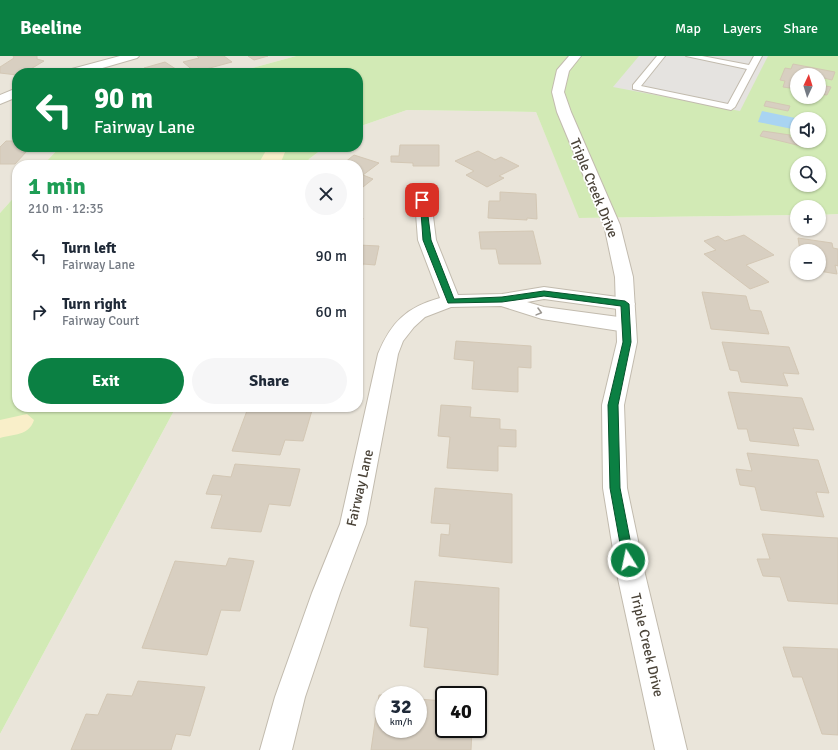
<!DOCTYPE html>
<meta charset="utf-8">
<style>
body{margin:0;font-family:Signika,sans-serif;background:#f6f6f7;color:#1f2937;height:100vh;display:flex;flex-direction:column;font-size:15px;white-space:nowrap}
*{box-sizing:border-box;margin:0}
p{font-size:13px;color:#747a83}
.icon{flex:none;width:22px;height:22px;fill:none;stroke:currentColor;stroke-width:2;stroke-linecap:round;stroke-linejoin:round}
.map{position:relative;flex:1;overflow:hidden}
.drawer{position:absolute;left:12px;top:104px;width:351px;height:252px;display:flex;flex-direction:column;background:#fff;border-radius:16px;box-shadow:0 1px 3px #0004}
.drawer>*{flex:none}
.top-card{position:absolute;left:12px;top:12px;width:351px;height:84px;border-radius:16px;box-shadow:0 1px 3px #0004;background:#0b8043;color:#fff;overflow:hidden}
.needle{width:26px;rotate:4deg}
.buttons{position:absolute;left:790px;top:12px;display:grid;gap:8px}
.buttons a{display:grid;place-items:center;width:36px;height:36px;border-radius:50%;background:#fff;box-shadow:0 1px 3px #0004;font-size:20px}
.speed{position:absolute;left:375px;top:630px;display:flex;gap:8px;font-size:20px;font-weight:700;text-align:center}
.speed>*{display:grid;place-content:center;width:52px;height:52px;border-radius:50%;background:#fff;box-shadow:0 1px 3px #0004;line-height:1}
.speed small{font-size:10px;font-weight:400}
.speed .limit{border:2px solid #111;border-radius:6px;background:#fff;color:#111}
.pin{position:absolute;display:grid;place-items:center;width:34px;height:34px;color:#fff;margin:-17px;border-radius:8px;box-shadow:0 2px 6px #0006}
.me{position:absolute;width:44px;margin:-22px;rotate:350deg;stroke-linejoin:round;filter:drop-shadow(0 0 3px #0008)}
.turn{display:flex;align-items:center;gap:14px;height:84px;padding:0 16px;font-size:18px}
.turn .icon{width:52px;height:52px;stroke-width:2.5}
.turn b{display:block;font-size:28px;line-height:34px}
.round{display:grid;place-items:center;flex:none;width:42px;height:42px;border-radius:21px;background:#f6f6f7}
.head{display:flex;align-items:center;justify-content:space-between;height:68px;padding:0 16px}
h1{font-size:24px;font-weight:800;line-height:30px;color:#1e9e55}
.button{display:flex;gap:8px;margin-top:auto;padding:8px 16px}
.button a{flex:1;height:46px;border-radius:24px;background:#0b8043;color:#fff;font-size:16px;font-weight:800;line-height:46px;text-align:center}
.button a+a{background:#f6f6f7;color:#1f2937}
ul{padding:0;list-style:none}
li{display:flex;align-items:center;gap:12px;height:56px;padding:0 16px}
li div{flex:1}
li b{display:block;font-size:15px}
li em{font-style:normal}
header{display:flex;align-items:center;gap:24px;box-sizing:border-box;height:56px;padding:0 20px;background:#0b8043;color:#fff}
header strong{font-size:19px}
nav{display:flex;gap:22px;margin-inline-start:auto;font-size:14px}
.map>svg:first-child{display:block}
.residential{fill:#eae5da;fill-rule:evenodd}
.green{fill:#d2eab5;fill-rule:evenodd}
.sand{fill:#f9efc9}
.parking{fill:#e5e3e0}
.water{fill:#a9d4f2}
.building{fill:#d8cfc1;stroke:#d3c7b4}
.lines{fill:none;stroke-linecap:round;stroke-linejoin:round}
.service-casing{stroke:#c2bbae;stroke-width:2}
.minor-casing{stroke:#c2bbae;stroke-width:2}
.tertiary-casing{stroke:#c2bbae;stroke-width:2}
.service{fill:#fff;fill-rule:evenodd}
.minor{fill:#fff;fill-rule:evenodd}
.tertiary{fill:#fff;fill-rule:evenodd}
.oneway{stroke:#9c9892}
.route{fill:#0b8043;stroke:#07532c}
.labels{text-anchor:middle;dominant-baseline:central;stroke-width:3.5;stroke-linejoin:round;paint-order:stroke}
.street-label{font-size:14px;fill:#4b4439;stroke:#fff}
</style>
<header>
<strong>Beeline</strong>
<nav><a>Map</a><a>Layers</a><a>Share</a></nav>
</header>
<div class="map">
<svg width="838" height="694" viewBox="0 0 838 694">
<rect width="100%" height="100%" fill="#f6f3ec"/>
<path class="residential" d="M0 0H296L234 17H17V91H60L43 109H17V138L0 157Z
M407 54 536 56 580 162 797 159V173H819V159L838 158V694H0V678L176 351H358V109H306L309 103 325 91H358V71ZM797 195H819V217H797ZM384 639H418V673H384ZM444 639H478V673H444Z"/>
<path class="green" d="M296 0H838V158L819 159V151H797V159L579 162 536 56 407 54 358 71V17H234ZM797 19H819V41H797ZM797 63H819V85H797ZM797 107H819V129H797Z
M60 91H325L309 103 306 109H43Z
M17 138V351H176L0 678V157Z"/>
<path class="sand" d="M268 91H287L281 106 282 109H264L260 105Z
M27 358 34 364C29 380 13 378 0 382V364Z"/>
<path class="parking" d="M639 0H768L740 55 613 31Z"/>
<path class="water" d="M762 55 800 63H797V74L758 66Z"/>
<path class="building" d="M13 0H37V3L44 5 24 17H17V19L0 17V11L14 2Z
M197 0H224L232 6 195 16 183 6 199 2Z
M248 0H268L254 4Z
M165 6 182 17H139L148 14 144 12Z
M793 8 835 16 832 24 824 22 821 29 831 31 827 39 819 38V19H797V33L783 31 785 25 780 24 785 12 791 13Z
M766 45 790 50 788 55 764 50Z
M763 75 790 79 789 81 797 83V85H803L801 90 760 80Z
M6 85H17V91H26L23 95H27L15 108H0V91Z
M400 89H439V110H413V107L391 106V100H399Z
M478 95 495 104 501 101 519 110 499 120 504 122 487 131 466 119 474 115 455 105Z
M354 99 379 107 363 119 373 123 358 135V109H332L338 105 344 107Z
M500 136 536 138 537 163 527 162V164L488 162 489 145H500Z
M358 162H363L359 178H358Z
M533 175 541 208H499L496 193H481L479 176Z
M744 179 774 199 746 209 769 226 750 233 704 198 716 194 704 185 718 180 725 185Z
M798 182 832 187 833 192 838 193V210L835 209 837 218 819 215V195H800Z
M358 189 379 190 375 209 363 208 359 224H358Z
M702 236 746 240 750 254 761 255 769 278 711 273Z
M456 285 531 290V312L518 311V336L472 333 474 305 454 303Z
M722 286 789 291 799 318 783 317 788 330 741 326 738 315 730 314Z
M728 336 802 342 814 374 793 372 799 390 750 385 747 373H738Z
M441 349 471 351 470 361 500 363V373L516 374V391L498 390V415L447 412 450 381 438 380Z
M265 351H313L303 385 285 384 280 399 232 395 248 352 264 354Z
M747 397 818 404 829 437 816 436 824 461 761 454 755 431 740 429 736 413 752 415Z
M235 408 300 413 290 450 269 448 261 476 211 472 222 439 206 438 213 419 231 421Z
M435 432 512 438V507L439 500 441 478 449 479 450 468 431 467Z
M762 478 838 482V548L788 545 780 521 763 520 757 503H770Z
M229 502 254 505 240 555 221 554 207 599 142 592 175 505 226 510Z
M415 525 499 532 498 619 424 611 428 572 410 570Z
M783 591 838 593V679L822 678 802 621H793Z
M138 625 205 631 190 680 176 678 171 694H71L86 658 98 659 107 638 132 640Z
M379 639H384V673H418V643L444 645V673H472L471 694H371Z"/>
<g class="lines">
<g class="service-casing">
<path id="service" d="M657 0H665L641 30 728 48 747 13 686 0H702L749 9 754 0H762L735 51 731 54 633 33V29Z"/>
</g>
<g class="minor-casing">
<path id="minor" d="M120 0H139L137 2 85 17H66L68 14Z
M17 32V41L0 48V39Z
M423 139 429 141 431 144 436 184 458 239 502 238 544 231 625 242 632 244 635 248 632 252 625 254 544 243 527 246 544 251 626 262 633 264 636 269 633 274 626 276 542 263 501 250 451 251 425 261 414 271 403 285 398 298 366 468 340 537 305 641 292 694H260L275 641 312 537 340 468 378 298C391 266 407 251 440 242L418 184 415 144 417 141Z"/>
</g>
<g class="tertiary-casing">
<path id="tertiary" d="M569 0H581L569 15 564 36 571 56 620 169 633 221 637 286 624 349 627 432 645 518 687 694H655L617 518 603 432 602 349 617 286 615 221 604 169 557 56 552 36 557 14Z"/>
</g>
<use href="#service" class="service"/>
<use href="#minor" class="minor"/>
<use href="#tertiary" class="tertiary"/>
</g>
<defs><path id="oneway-chevron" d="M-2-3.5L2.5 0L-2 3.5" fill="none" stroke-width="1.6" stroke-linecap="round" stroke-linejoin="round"/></defs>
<use class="oneway" href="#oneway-chevron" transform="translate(539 256) rotate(15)"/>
<path class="route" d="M420 142 426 144 431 184 454 243 502 241 544 235 625 245 629 248 631 286 618 349 620 432 634 504 632 507 628 509 624 507 623 504 610 432 608 349 623 286 621 250 544 240 502 246 448 247 423 184Z"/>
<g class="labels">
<g class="street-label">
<text transform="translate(594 132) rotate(68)">Triple Creek Drive</text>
<text transform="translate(360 432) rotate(-77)">Fairway Lane</text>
<text transform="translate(647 589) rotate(77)">Triple Creek Drive</text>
</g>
</g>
</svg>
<div class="buttons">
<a><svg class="needle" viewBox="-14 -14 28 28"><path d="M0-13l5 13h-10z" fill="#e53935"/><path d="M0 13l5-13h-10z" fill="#747a83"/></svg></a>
<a><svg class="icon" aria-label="sound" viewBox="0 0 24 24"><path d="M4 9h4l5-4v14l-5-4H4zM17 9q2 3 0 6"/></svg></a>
<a><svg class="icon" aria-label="search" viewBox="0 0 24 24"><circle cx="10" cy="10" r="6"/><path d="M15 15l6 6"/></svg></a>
<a>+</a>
<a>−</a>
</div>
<div class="speed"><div>32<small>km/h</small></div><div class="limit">40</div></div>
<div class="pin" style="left:422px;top:144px;background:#d93025"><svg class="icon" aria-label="arrive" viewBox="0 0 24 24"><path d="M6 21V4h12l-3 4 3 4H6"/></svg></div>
<svg class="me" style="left:628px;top:504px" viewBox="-20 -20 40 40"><circle r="17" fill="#0b8043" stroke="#fff" stroke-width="3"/><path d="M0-11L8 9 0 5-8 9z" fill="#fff"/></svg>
<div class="top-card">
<div class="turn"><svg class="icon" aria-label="left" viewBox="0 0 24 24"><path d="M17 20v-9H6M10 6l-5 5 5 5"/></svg><div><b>90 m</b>Fairway Lane</div></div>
</div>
<section class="drawer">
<div class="head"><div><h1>1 min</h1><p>210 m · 12:35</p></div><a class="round"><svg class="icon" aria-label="close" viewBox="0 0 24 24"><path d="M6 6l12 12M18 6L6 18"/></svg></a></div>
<ul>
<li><svg class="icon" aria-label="left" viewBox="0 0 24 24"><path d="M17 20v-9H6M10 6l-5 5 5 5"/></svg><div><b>Turn left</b><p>Fairway Lane</p></div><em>90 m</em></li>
<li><svg class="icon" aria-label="right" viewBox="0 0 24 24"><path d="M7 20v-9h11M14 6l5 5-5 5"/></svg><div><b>Turn right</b><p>Fairway Court</p></div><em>60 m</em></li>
</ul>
<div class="button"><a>Exit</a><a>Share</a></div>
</section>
</div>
